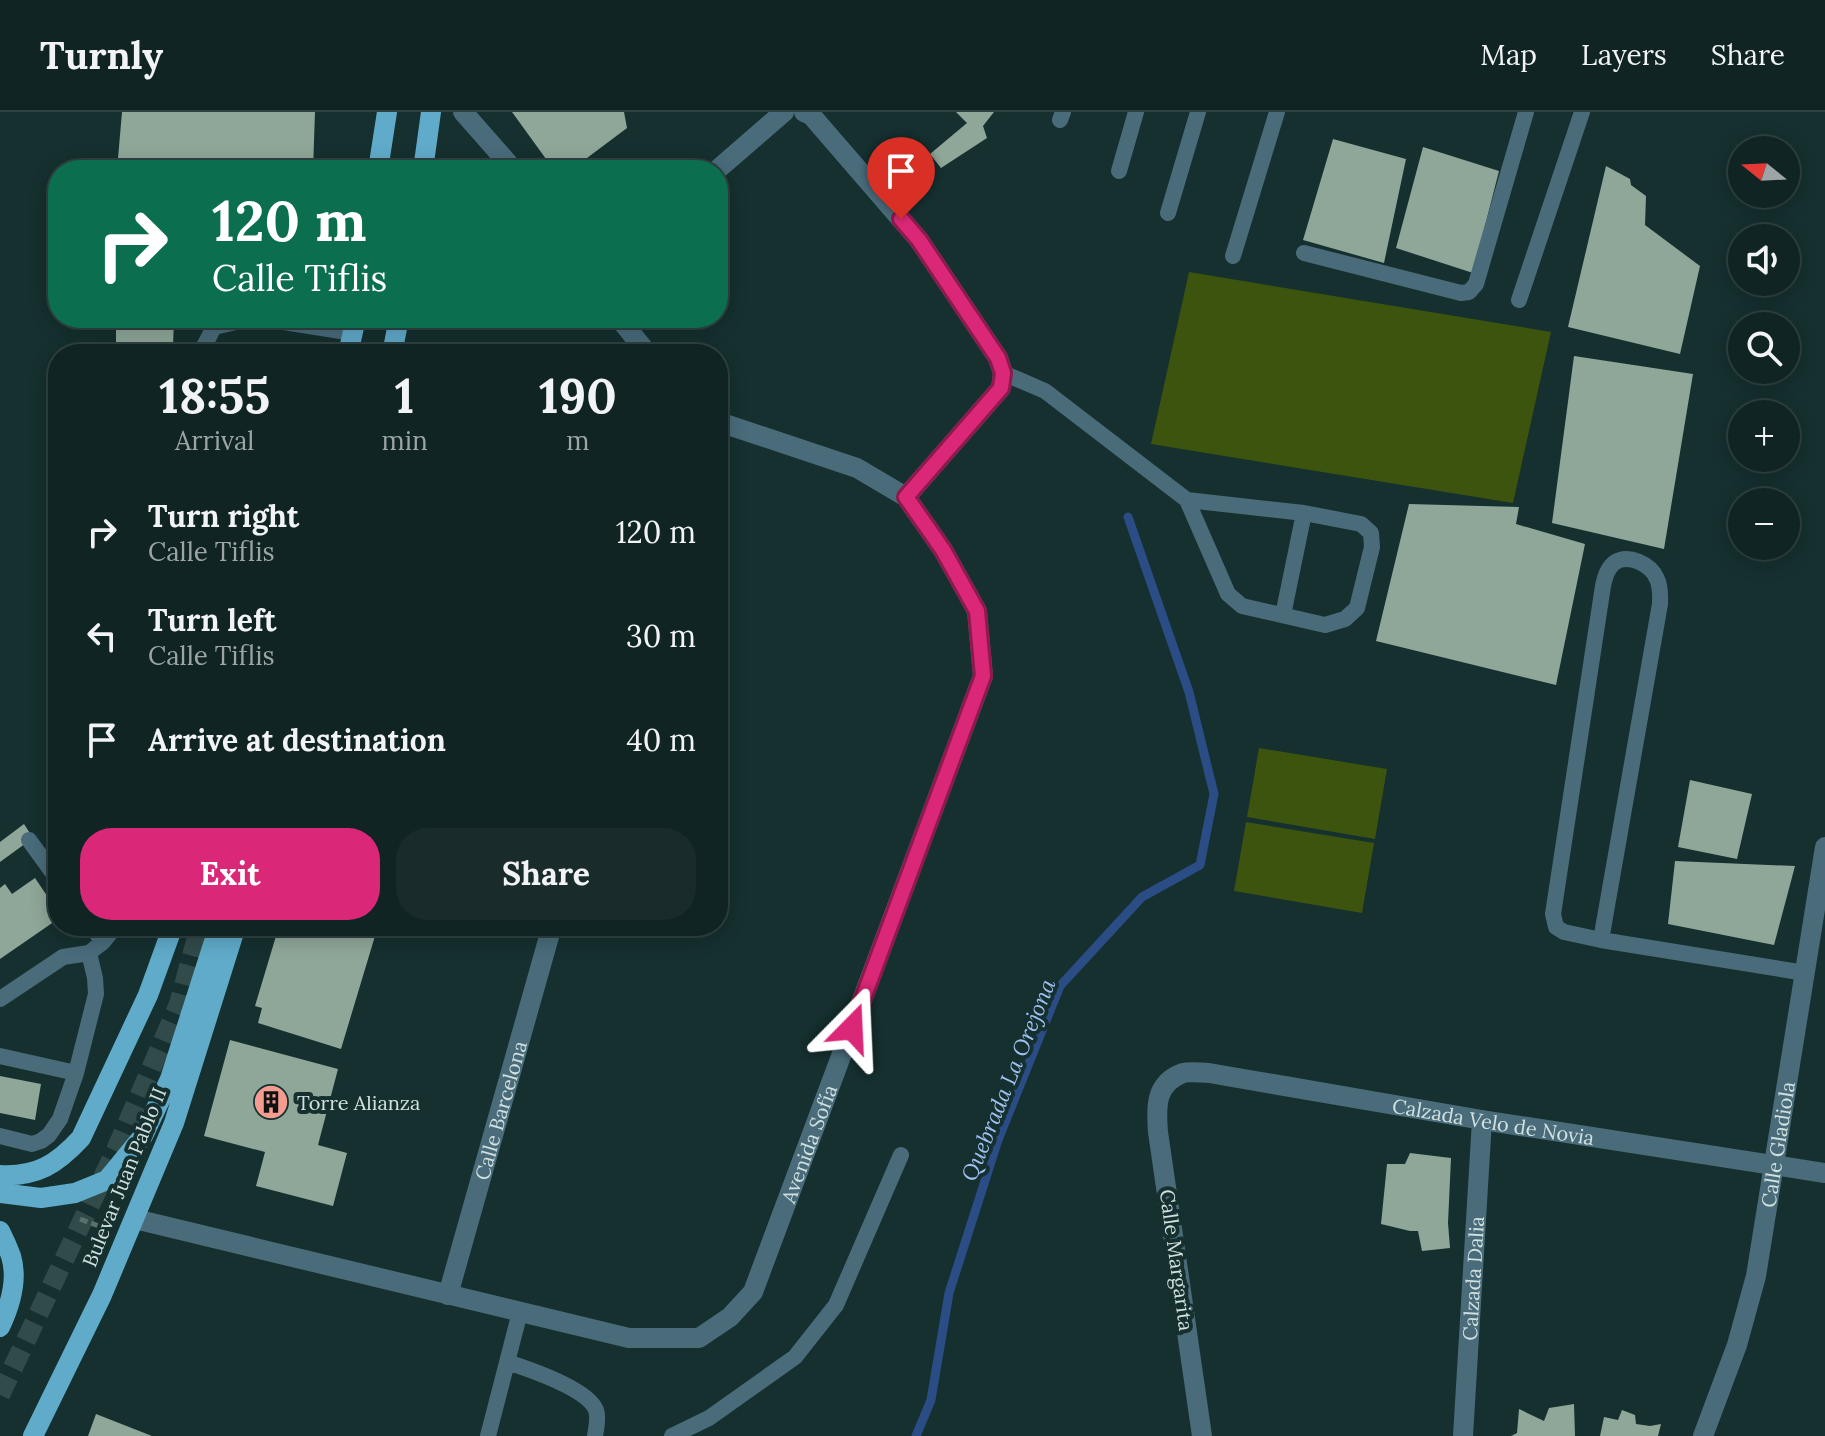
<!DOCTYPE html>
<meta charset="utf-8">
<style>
body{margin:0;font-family:Lora,serif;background:#192c2b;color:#f1f3f6;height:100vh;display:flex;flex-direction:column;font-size:30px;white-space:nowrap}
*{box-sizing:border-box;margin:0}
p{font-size:26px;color:#9ca4a6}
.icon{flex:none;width:44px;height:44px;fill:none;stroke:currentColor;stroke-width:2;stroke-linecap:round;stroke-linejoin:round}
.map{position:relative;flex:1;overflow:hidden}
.drawer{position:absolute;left:48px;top:232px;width:680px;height:592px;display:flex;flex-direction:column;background:#102423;border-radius:32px;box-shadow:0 4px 20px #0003,0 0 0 2px #304141}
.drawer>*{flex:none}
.guide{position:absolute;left:48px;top:48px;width:680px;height:168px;border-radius:32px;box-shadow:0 4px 20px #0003,0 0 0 2px #304141;background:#0b6e4f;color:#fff;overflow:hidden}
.needle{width:52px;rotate:288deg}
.buttons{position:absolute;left:1728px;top:24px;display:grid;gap:16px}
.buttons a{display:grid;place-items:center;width:72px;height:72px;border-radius:50%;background:#102423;box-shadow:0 4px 20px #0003,0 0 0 2px #304141;font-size:40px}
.pin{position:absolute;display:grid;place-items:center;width:68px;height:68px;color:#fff;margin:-82px -34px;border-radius:50% 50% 50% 0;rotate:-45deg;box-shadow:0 0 8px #0007}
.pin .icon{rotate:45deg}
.me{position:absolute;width:88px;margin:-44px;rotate:21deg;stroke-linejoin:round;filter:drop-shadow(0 0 6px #0008)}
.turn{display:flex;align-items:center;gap:28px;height:168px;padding:0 32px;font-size:36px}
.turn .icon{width:104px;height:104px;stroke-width:2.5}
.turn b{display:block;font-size:56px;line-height:68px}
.eta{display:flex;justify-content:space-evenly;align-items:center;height:136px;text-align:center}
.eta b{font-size:48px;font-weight:700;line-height:56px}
.action{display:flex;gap:16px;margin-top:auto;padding:16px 32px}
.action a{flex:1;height:92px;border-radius:32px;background:#db2777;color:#fff;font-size:32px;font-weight:700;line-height:92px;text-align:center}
.action a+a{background:#192c2b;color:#f1f3f6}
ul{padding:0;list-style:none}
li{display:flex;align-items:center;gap:24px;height:104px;padding:0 32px}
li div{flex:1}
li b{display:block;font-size:30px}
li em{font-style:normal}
header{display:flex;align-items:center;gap:48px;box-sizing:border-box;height:112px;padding:0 40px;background:#102423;border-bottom:2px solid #304141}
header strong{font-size:38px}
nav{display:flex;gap:44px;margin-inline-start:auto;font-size:28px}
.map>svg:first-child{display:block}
.green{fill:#3c540d}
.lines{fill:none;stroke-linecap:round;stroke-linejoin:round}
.stream{stroke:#2a4d85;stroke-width:9}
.building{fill:#8fa799}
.primary-tunnel{stroke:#314b4a;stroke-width:20;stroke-dasharray:20 10;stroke-linecap:butt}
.path{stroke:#59706f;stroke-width:5;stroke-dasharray:8 4;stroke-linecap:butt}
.lane{stroke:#496b7a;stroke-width:16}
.street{stroke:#496b7a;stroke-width:20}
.primary{stroke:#60abca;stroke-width:20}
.route-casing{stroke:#8e194d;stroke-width:20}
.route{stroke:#db2777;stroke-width:14}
.labels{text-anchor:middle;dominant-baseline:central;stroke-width:8;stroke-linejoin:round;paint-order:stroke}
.poi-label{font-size:20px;fill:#d1e1e0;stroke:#15302f;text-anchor:start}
.street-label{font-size:20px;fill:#d1e1e0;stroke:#15302f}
.water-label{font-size:22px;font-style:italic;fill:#a1c1f3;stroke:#15302f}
</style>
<header>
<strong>Turnly</strong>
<nav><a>Map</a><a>Layers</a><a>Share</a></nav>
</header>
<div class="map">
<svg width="1825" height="1324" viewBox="0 0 1825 1324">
<rect width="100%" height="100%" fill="#15302f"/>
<path class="green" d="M1189 160 1551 220 1513 391 1151 332Z
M1259 636 1387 657 1375 727 1247 705Z
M1246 710 1374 731 1362 801 1234 779Z"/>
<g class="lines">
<path class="stream" d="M916 1324 931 1288 949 1181 998 1028 1060 874 1142 785 1200 753 1214 682 1189 580 1128 405"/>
</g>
<path class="building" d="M122 0H315L313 58H117Z
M512 0H624L627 16 571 58H554Z
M956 0H994L983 14 987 26 941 56 930 42 967 11Z
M1333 27 1406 47 1384 151 1303 128Z
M1423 35 1499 59 1473 161 1396 136Z
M1606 54 1630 67 1631 73 1646 84 1645 113 1700 154 1680 242 1568 215Z
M116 206H174L173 235 116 232Z
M1574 244 1693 262 1664 437 1552 411Z
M1409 392 1519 395 1516 412 1585 432 1556 573 1376 529Z
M1690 668 1752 682 1737 747 1678 735Z
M24 712 33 726 0 750V730Z
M1675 749 1795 754 1774 833 1668 812Z
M35 766 58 800V807L0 847V776L5 772 12 782Z
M279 814H378L341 937 258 911 262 896 255 894Z
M230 928 338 957 318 1033 347 1041 333 1094 256 1074 265 1040 204 1024Z
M0 964 41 972 35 1008 0 1001Z
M1410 1041 1451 1046 1448 1111 1450 1136 1422 1139 1418 1119H1410L1381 1112 1387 1052H1405Z
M1574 1292 1575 1324H1511L1517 1321 1519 1297 1544 1309 1549 1296Z
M1622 1298 1635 1303 1636 1312 1650 1314 1661 1312 1658 1324H1600L1604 1305 1618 1308Z
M96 1302 152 1324H88Z"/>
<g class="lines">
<path class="primary-tunnel" d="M0 1283 116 1038 179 892 200 814"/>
<path class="path" d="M80 1107 104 1116"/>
<path class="lane" d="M1060 8 1063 0
M1119 59 1136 0
M1168 101 1198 0
M1304 141 1461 181 1469 180 1476 172 1526 0
M1233 144 1277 0
M1519 188 1582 0
M200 242 214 215 236 210 265 207 353 221
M1003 261 1045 279 1187 388 1228 482 1242 494 1325 513 1345 507 1357 496 1372 435 1371 421 1361 412 1304 401 1187 388
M1283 503 1304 401
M29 728 58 768
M91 814 103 830
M1601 828 1660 492C1660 484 1661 475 1657 467 1651 452 1628 441 1614 451 1607 457 1605 465 1603 474L1553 802 1556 815 1564 820 1601 828 1805 861
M0 887 63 845 89 841 103 830 116 814
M0 944 76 961
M0 1024 32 1032 41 1029 49 1023 60 1007 76 961 96 882 95 866 89 841
M507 1250C529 1257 588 1277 596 1298 599 1307 596 1316 595 1324
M488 1324 520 1200
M672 1324 709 1306 795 1245 836 1193 901 1043"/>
<g class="street">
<path d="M463 0 514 58"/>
<path d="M804 0 811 3 919 128 998 246 1003 261 1001 276 906 385"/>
<path d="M717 58 784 0"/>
<path d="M619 206 648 242"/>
<path id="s1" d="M135 1107 629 1226H699L730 1205 753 1180 983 564 977 499 943 438 906 385 857 356 725 312 718 308"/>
<path id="s2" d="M448 1183 552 814"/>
<path id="s3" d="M1202 1324 1158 1020C1156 995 1155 971 1183 961 1190 959 1201 961 1209 961L1482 1008 1825 1061"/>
<path id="s4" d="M1463 1324 1482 1008"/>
<path id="s5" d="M1703 1324 1737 1233 1756 1164 1825 735"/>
</g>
<path class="primary" d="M378 58 387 0
M423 58 431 0
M348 242 356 206
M392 242 399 206
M0 1063C37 1065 57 1052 81 1026L148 883 173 814
M0 1081 41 1086 75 1081 107 1068 143 1024 170 967 219 814
M0 1119C4 1127 8 1136 11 1144 18 1167 10 1194 0 1215
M33 1324 102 1183 174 1011 236 814"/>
</g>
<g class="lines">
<g class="route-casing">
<path id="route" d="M852 916 983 564 977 499 943 438 906 385 1001 276 1003 261 998 246 919 128 901 107"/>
</g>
<use href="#route" class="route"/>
</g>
<defs>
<g id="building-disc" transform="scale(1.8)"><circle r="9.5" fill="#f59c91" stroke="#15302f"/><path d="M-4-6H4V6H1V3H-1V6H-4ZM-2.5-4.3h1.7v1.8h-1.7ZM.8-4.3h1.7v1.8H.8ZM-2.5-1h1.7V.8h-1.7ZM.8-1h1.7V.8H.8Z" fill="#111"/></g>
</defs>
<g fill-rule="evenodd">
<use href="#building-disc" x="271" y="990"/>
</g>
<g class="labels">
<g class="poi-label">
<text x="297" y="990">Torre Alianza</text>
</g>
<g class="street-label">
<text stroke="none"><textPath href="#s2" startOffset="192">Calle Barcelona</textPath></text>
<text stroke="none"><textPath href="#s3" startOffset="692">Calzada Velo de Novia</textPath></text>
<text stroke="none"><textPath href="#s1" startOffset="808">Avenida Sofía</textPath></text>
<text stroke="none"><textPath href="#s5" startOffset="302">Calle Gladiola</textPath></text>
<text transform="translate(124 1065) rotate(-68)">Bulevar Juan Pablo II</text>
<text transform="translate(1177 1148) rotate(82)">Calle Margarita</text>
<text stroke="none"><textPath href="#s4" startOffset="158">Calzada Dalia</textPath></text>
</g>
<g class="water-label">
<text transform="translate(1008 968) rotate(-68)">Quebrada La Orejona</text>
</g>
</g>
</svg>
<div class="buttons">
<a><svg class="needle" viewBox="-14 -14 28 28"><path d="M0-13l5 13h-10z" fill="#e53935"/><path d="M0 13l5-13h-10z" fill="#9ca4a6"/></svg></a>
<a><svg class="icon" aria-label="sound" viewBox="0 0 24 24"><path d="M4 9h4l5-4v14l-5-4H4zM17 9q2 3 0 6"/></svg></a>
<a><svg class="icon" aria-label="search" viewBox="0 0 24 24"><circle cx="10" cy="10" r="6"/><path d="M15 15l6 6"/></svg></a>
<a>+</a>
<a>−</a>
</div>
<div class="pin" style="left:901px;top:107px;background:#d93025"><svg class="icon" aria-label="arrive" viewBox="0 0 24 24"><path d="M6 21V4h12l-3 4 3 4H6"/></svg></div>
<svg class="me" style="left:852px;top:916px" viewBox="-20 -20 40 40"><path d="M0-17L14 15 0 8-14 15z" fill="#db2777" stroke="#fff" stroke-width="4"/></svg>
<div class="guide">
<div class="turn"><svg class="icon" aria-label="right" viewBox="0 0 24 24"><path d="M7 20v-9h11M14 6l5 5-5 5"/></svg><div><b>120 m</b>Calle Tiflis</div></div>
</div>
<section class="drawer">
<div class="eta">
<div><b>18:55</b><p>Arrival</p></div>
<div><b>1</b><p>min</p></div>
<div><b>190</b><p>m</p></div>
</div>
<ul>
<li><svg class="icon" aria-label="right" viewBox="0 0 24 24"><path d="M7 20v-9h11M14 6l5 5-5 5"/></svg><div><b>Turn right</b><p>Calle Tiflis</p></div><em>120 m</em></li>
<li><svg class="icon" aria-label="left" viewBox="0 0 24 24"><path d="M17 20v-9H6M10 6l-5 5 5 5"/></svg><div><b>Turn left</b><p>Calle Tiflis</p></div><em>30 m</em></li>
<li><svg class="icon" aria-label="arrive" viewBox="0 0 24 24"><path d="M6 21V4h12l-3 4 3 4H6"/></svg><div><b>Arrive at destination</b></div><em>40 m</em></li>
</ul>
<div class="action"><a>Exit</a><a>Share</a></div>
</section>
</div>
